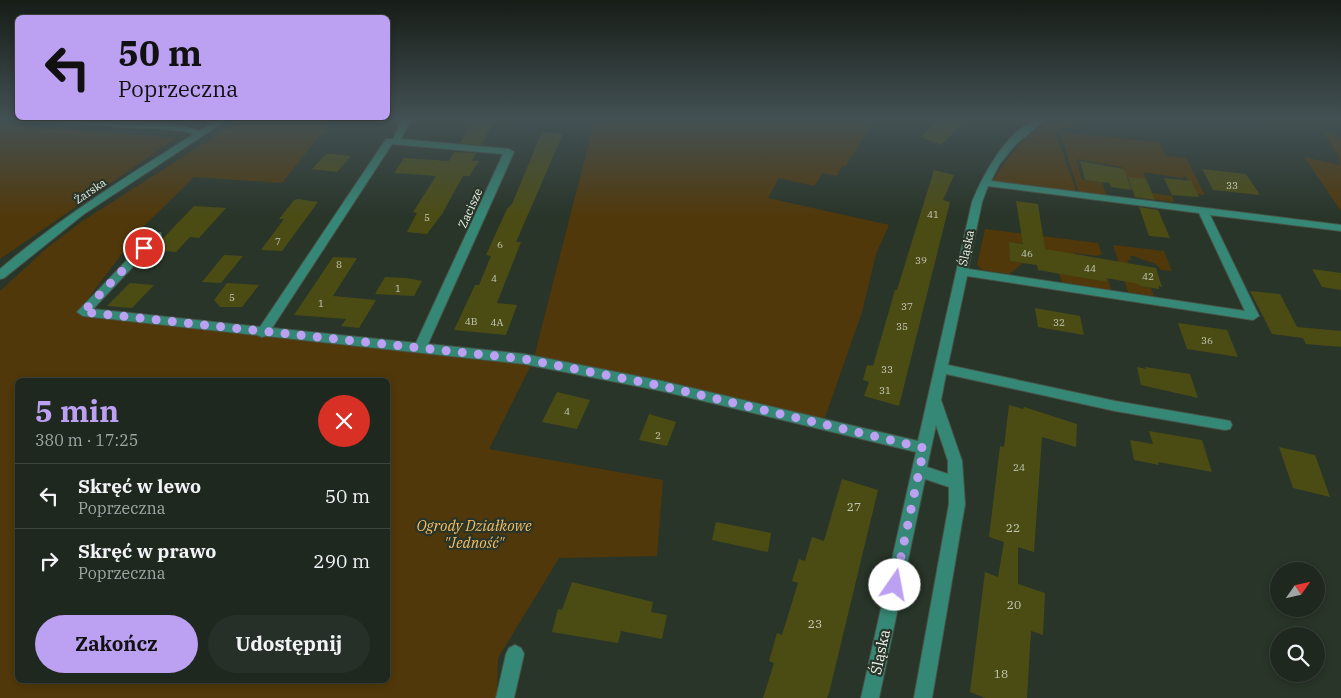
<!DOCTYPE html>
<html lang="pl">
<meta charset="utf-8">
<style>
body{margin:0;font-family:"IBM Plex Serif",serif;background:#273028;color:#f1f3f6;height:100vh;display:flex;flex-direction:column;font-size:19px;white-space:nowrap}
*{box-sizing:border-box;margin:0}
p{font-size:16px;color:#a1a6a4}
.icon{flex:none;width:28px;height:28px;fill:none;stroke:currentColor;stroke-width:2;stroke-linecap:round;stroke-linejoin:round}
.map{position:relative;flex:1;overflow:hidden}
.drawer{position:absolute;left:15px;top:378px;width:375px;height:305px;display:flex;flex-direction:column;background:#1f281f;border-radius:8px;box-shadow:0 2px 8px #0003,0 0 0 1px #3c443d}
.drawer>*{flex:none}
.banner{position:absolute;left:15px;top:15px;width:375px;height:105px;border-radius:8px;box-shadow:0 2px 8px #0003,0 0 0 1px #3c443d;background:#bca0f2;color:#111;overflow:hidden}
.needle{width:32px;rotate:56deg}
.tools{position:absolute;left:1270px;top:562px;display:grid;gap:10px}
.tools a{display:grid;place-items:center;width:55px;height:55px;border-radius:50%;background:#1f281f;box-shadow:0 2px 8px #0003,0 0 0 1px #3c443d;font-size:25px}
.pin{position:absolute;display:grid;place-items:center;width:42px;height:42px;color:#fff;margin:-21px;border:2px solid #fff;border-radius:50%;box-shadow:0 1px 5px #0007}
.me{position:absolute;width:55px;margin:-28px;rotate:12deg;stroke-linejoin:round;filter:drop-shadow(0 0 4px #0008)}
.turn{display:flex;align-items:center;gap:18px;height:105px;padding:0 20px;font-size:22px}
.turn .icon{width:65px;height:65px;stroke-width:2.5}
.turn b{display:block;font-size:35px;line-height:42px}
.round{display:grid;place-items:center;flex:none;width:52px;height:52px;border-radius:26px;background:#273028}
.summary{display:flex;align-items:center;justify-content:space-between;height:85px;padding:0 20px}
h1{font-size:30px;font-weight:800;line-height:38px;color:#bca0f2}
.cta{display:flex;gap:10px;margin-top:auto;padding:10px 20px}
.cta a{flex:1;height:58px;border-radius:30px;background:#bca0f2;color:#111;font-size:20px;font-weight:800;line-height:58px;text-align:center}
.cta a+a{background:#273028;color:#f1f3f6}
ul{padding:0;list-style:none}
li{display:flex;align-items:center;gap:15px;height:65px;padding:0 20px;border-top:1px solid #3c443d}
li div{flex:1}
li b{display:block;font-size:19px}
li em{font-style:normal}
.map>svg:first-child{display:block}
.green{fill:#51380a;fill-rule:evenodd}
.building{fill:#4b4c14}
.lines{fill:none;stroke-linecap:round;stroke-linejoin:round}
.minor-casing{stroke:#485348;stroke-width:2}
.minor{fill:#368876;fill-rule:evenodd}
.route{stroke:#bca0f2;stroke-width:9;stroke-dasharray:0 16.2}
.labels{text-anchor:middle;dominant-baseline:central;stroke-width:4.5;stroke-linejoin:round;paint-order:stroke}
.number-label{font-size:10px;fill:#c4c9b5}
.far-street-label{font-size:11px;fill:#ecf3eb;stroke:#293529}
.street-label{font-size:12px;fill:#ecf3eb;stroke:#293529}
.near-number-label{font-size:12px;fill:#c4c9b5}
.near-park-label{font-size:15px;font-style:italic;fill:#f7be64;stroke:#293529}
.near-street-label{font-size:15px;fill:#ecf3eb;stroke:#293529}
</style>
<div class="map">
<svg width="1341" height="698" viewBox="0 0 1341 698">
<rect width="100%" height="100%" fill="#293529"/>
<path class="green" d="M242 119H333L282 183 194 177 139 231 77 313 533 361 595 119H875L846 166H842L837 176 823 173 814 186 779 178 768 198 889 225 876 254 862 312 823 423 533 361 489 449 663 480 657 556 559 558 498 658 497 698H0V291L47 248 81 222ZM18 380H388V680H18Z
M1093 119 1055 131 1077 193 993 181C1002 164 1033 124 1053 120 1065 117 1080 119 1093 119Z
M0 125 176 138 0 259Z
M1060 132 1159 142 1166 156 1186 158 1205 195 1197 194 1186 177 1182 176 1184 179 1182 178 1143 172 1152 193 1172 196 1174 202C1151 199 1148 201 1136 180L1128 179 1122 167 1076 159 1082 180 1102 182 1107 197 1079 194Z
M1323 132 1341 137V211L1304 157 1340 165 1339 157Z
M985 229 1098 243 1102 254 1097 256 1074 253 1078 277 1107 282 1106 277H1108L1111 290 1062 282C1058 265 1047 266 1044 246L1009 242 1010 261 1023 263 1009 274 983 270 977 265Z
M1113 245 1164 251 1172 271 1161 270 1156 264 1133 256H1130L1131 260H1127L1140 286 1151 288 1154 296 1128 292Z"/>
<path class="building" d="M940 119H967L941 145 920 137Z
M473 121 494 122 481 145 460 143Z
M542 132 563 134 516 242H521L497 303 517 305 506 335 454 330 475 285H479L491 256 486 255 507 209 512 204Z
M454 152 476 153 472 161H479L469 176H463L442 214 427 234 407 232 417 213 413 212 436 176 394 173 404 158 449 161Z
M326 154H333L351 156 337 172 312 169Z
M1080 161 1124 169 1132 190 1111 187 1109 183 1085 180Z
M1202 169 1246 174 1260 195 1213 190Z
M934 170 954 175 943 200 950 202 899 406 864 396 869 382 863 380 867 365 873 366 895 290H897Z
M1128 177 1146 179 1155 200 1135 197Z
M1164 178 1191 181 1199 197 1172 195Z
M298 199 318 202 282 251 261 250 284 219H279L294 200Z
M1016 201 1038 204 1045 249 1156 268 1162 287 1159 286V289L1140 286 1139 284 1106 278 1107 282 1078 277 1038 270 1037 265 1010 261 1009 242 1023 244Z
M194 206 226 208 199 238 190 237 176 252 152 250Z
M1139 207 1158 210 1170 238 1149 236Z
M224 255 243 256 221 283 202 282Z
M333 257 357 258 333 296 376 300 359 328 341 326 346 319 294 315Z
M1312 269 1341 273V290L1322 287Z
M385 277 407 278 422 281 414 296 375 294Z
M130 283 154 285 132 308 107 306Z
M227 283 259 285 242 307H220L214 300Z
M1250 291 1280 294 1297 327 1341 331V347L1306 344 1303 338 1272 334Z
M1035 308 1080 316 1084 335 1038 327Z
M1178 323 1227 330 1238 357 1187 349Z
M1137 367 1146 369 1145 367 1190 374 1198 398 1141 385Z
M557 392 590 400 577 429 542 422Z
M1009 405 1023 409 1024 407 1077 424 1076 447 1042 437 1034 552 1018 547V584L1045 593 1043 635 1031 631 1027 698H985L970 692 985 572 998 577 1004 542 989 537 1000 446 1004 447Z
M649 414 676 422 667 446 639 440Z
M1149 431 1202 440 1212 472 1158 462 1159 465 1134 460 1130 440 1153 444Z
M1279 447 1315 455 1330 497 1293 488Z
M842 479 878 490 829 693 827 698H763L774 663 769 661 777 633 782 635 798 583 792 581 799 559 805 561 812 537 824 541Z
M716 522 771 533 768 552 712 540Z
M572 582 653 602 651 612 667 615 662 639 621 631 618 643 552 632 558 609 562 610Z"/>
<g class="lines">
<g class="minor-casing">
<path id="minor" d="M16 119C53 119 90 120 127 122 152 123 176 123 200 131L217 119H228L84 214 4 278 0 279V269C60 218 127 176 194 134L182 131 161 129 20 122Z
M402 119H411L401 139 509 149 514 152 428 344 524 354 662 381 918 441 972 202C983 175 1012 119 1046 119L1014 146 999 165 991 181 1341 225V231L1210 215 1259 316 1253 320 967 276 948 365 1115 401 1225 420 1230 421 1232 425 1230 429 1225 430 1115 411 946 374 941 400 962 461 965 504 932 698H914L949 504V487L925 479 879 698H861L916 452 662 391 524 364 266 336 262 337 257 335 83 316 77 312 153 233H161V237L93 309 260 327 386 139H393ZM392 144 503 154 416 343 272 328ZM988 186 1199 213 1245 311 968 269 982 202ZM936 425 948 461V474L927 467Z
M515 645 521 648 524 654 514 698H496L506 654 509 648Z"/>
</g>
<use href="#minor" class="minor"/>
</g>
<linearGradient id="sky" x2="0" y2="1"><stop stop-color="#171d17"/><stop offset="0.55" stop-color="#435154"/><stop offset="1" stop-color="#435154" stop-opacity="0"/></linearGradient>
<rect width="1341" height="217" fill="url(#sky)"/>
<g class="lines">
<path class="route" d="M144 248 83 312 524 359 662 386 924 448 895 585"/>
</g>
<g class="labels">
<g class="number-label">
<text x="1232" y="185">33</text>
<text x="933" y="214">41</text>
<text x="427" y="217">5</text>
<text x="278" y="241">7</text>
<text x="500" y="244">6</text>
<text x="1027" y="253">46</text>
<text x="921" y="260">39</text>
<text x="339" y="264">8</text>
<text x="1090" y="268">44</text>
<text x="1148" y="276">42</text>
<text x="494" y="278">4</text>
<text x="398" y="288">1</text>
<text x="232" y="297">5</text>
<text x="321" y="303">1</text>
<text x="907" y="306">37</text>
<text x="471" y="321">4B</text>
<text x="497" y="322">4A</text>
<text x="1059" y="322">32</text>
<text x="902" y="326">35</text>
<text x="1207" y="340">36</text>
<text x="887" y="369">33</text>
<text x="885" y="390">31</text>
<text x="567" y="411">4</text>
<text x="658" y="435">2</text>
<text x="1019" y="467">24</text>
</g>
<g class="far-street-label">
<text transform="translate(90 191) rotate(-34)">Żarska</text>
</g>
<g class="street-label">
<text transform="translate(470 208) rotate(-66)">Zacisze</text>
<text transform="translate(966 248) rotate(-78)">Śląska</text>
</g>
<g class="near-number-label">
<text x="854" y="506">27</text>
<text x="1013" y="527">22</text>
<text x="1014" y="604">20</text>
<text x="815" y="623">23</text>
<text x="1001" y="673">18</text>
</g>
<g class="near-park-label">
<text x="474" y="525">Ogrody Działkowe<tspan x="474" dy="17">"Jedność"</tspan></text>
</g>
<g class="near-street-label">
<text transform="translate(880 652) rotate(-78)">Śląska</text>
</g>
</g>
</svg>
<div class="tools">
<a><svg class="needle" viewBox="-14 -14 28 28"><path d="M0-13l5 13h-10z" fill="#e53935"/><path d="M0 13l5-13h-10z" fill="#a1a6a4"/></svg></a>
<a><svg class="icon" aria-label="search" viewBox="0 0 24 24"><circle cx="10" cy="10" r="6"/><path d="M15 15l6 6"/></svg></a>
</div>
<div class="pin" style="left:144px;top:248px;background:#d93025"><svg class="icon" aria-label="arrive" viewBox="0 0 24 24"><path d="M6 21V4h12l-3 4 3 4H6"/></svg></div>
<svg class="me" style="left:895px;top:585px" viewBox="-20 -20 40 40"><circle r="19" fill="#fff"/><path d="M0-13L10 11 0 6-10 11z" fill="#bca0f2"/></svg>
<div class="banner">
<div class="turn"><svg class="icon" aria-label="left" viewBox="0 0 24 24"><path d="M17 20v-9H6M10 6l-5 5 5 5"/></svg><div><b>50 m</b>Poprzeczna</div></div>
</div>
<section class="drawer">
<div class="summary"><div><h1>5 min</h1><p>380 m · 17:25</p></div><a class="round" style="background:#d93025;color:#fff"><svg class="icon" aria-label="close" viewBox="0 0 24 24"><path d="M6 6l12 12M18 6L6 18"/></svg></a></div>
<ul>
<li><svg class="icon" aria-label="left" viewBox="0 0 24 24"><path d="M17 20v-9H6M10 6l-5 5 5 5"/></svg><div><b>Skręć w lewo</b><p>Poprzeczna</p></div><em>50 m</em></li>
<li><svg class="icon" aria-label="right" viewBox="0 0 24 24"><path d="M7 20v-9h11M14 6l5 5-5 5"/></svg><div><b>Skręć w prawo</b><p>Poprzeczna</p></div><em>290 m</em></li>
</ul>
<div class="cta"><a>Zakończ</a><a>Udostępnij</a></div>
</section>
</div>
